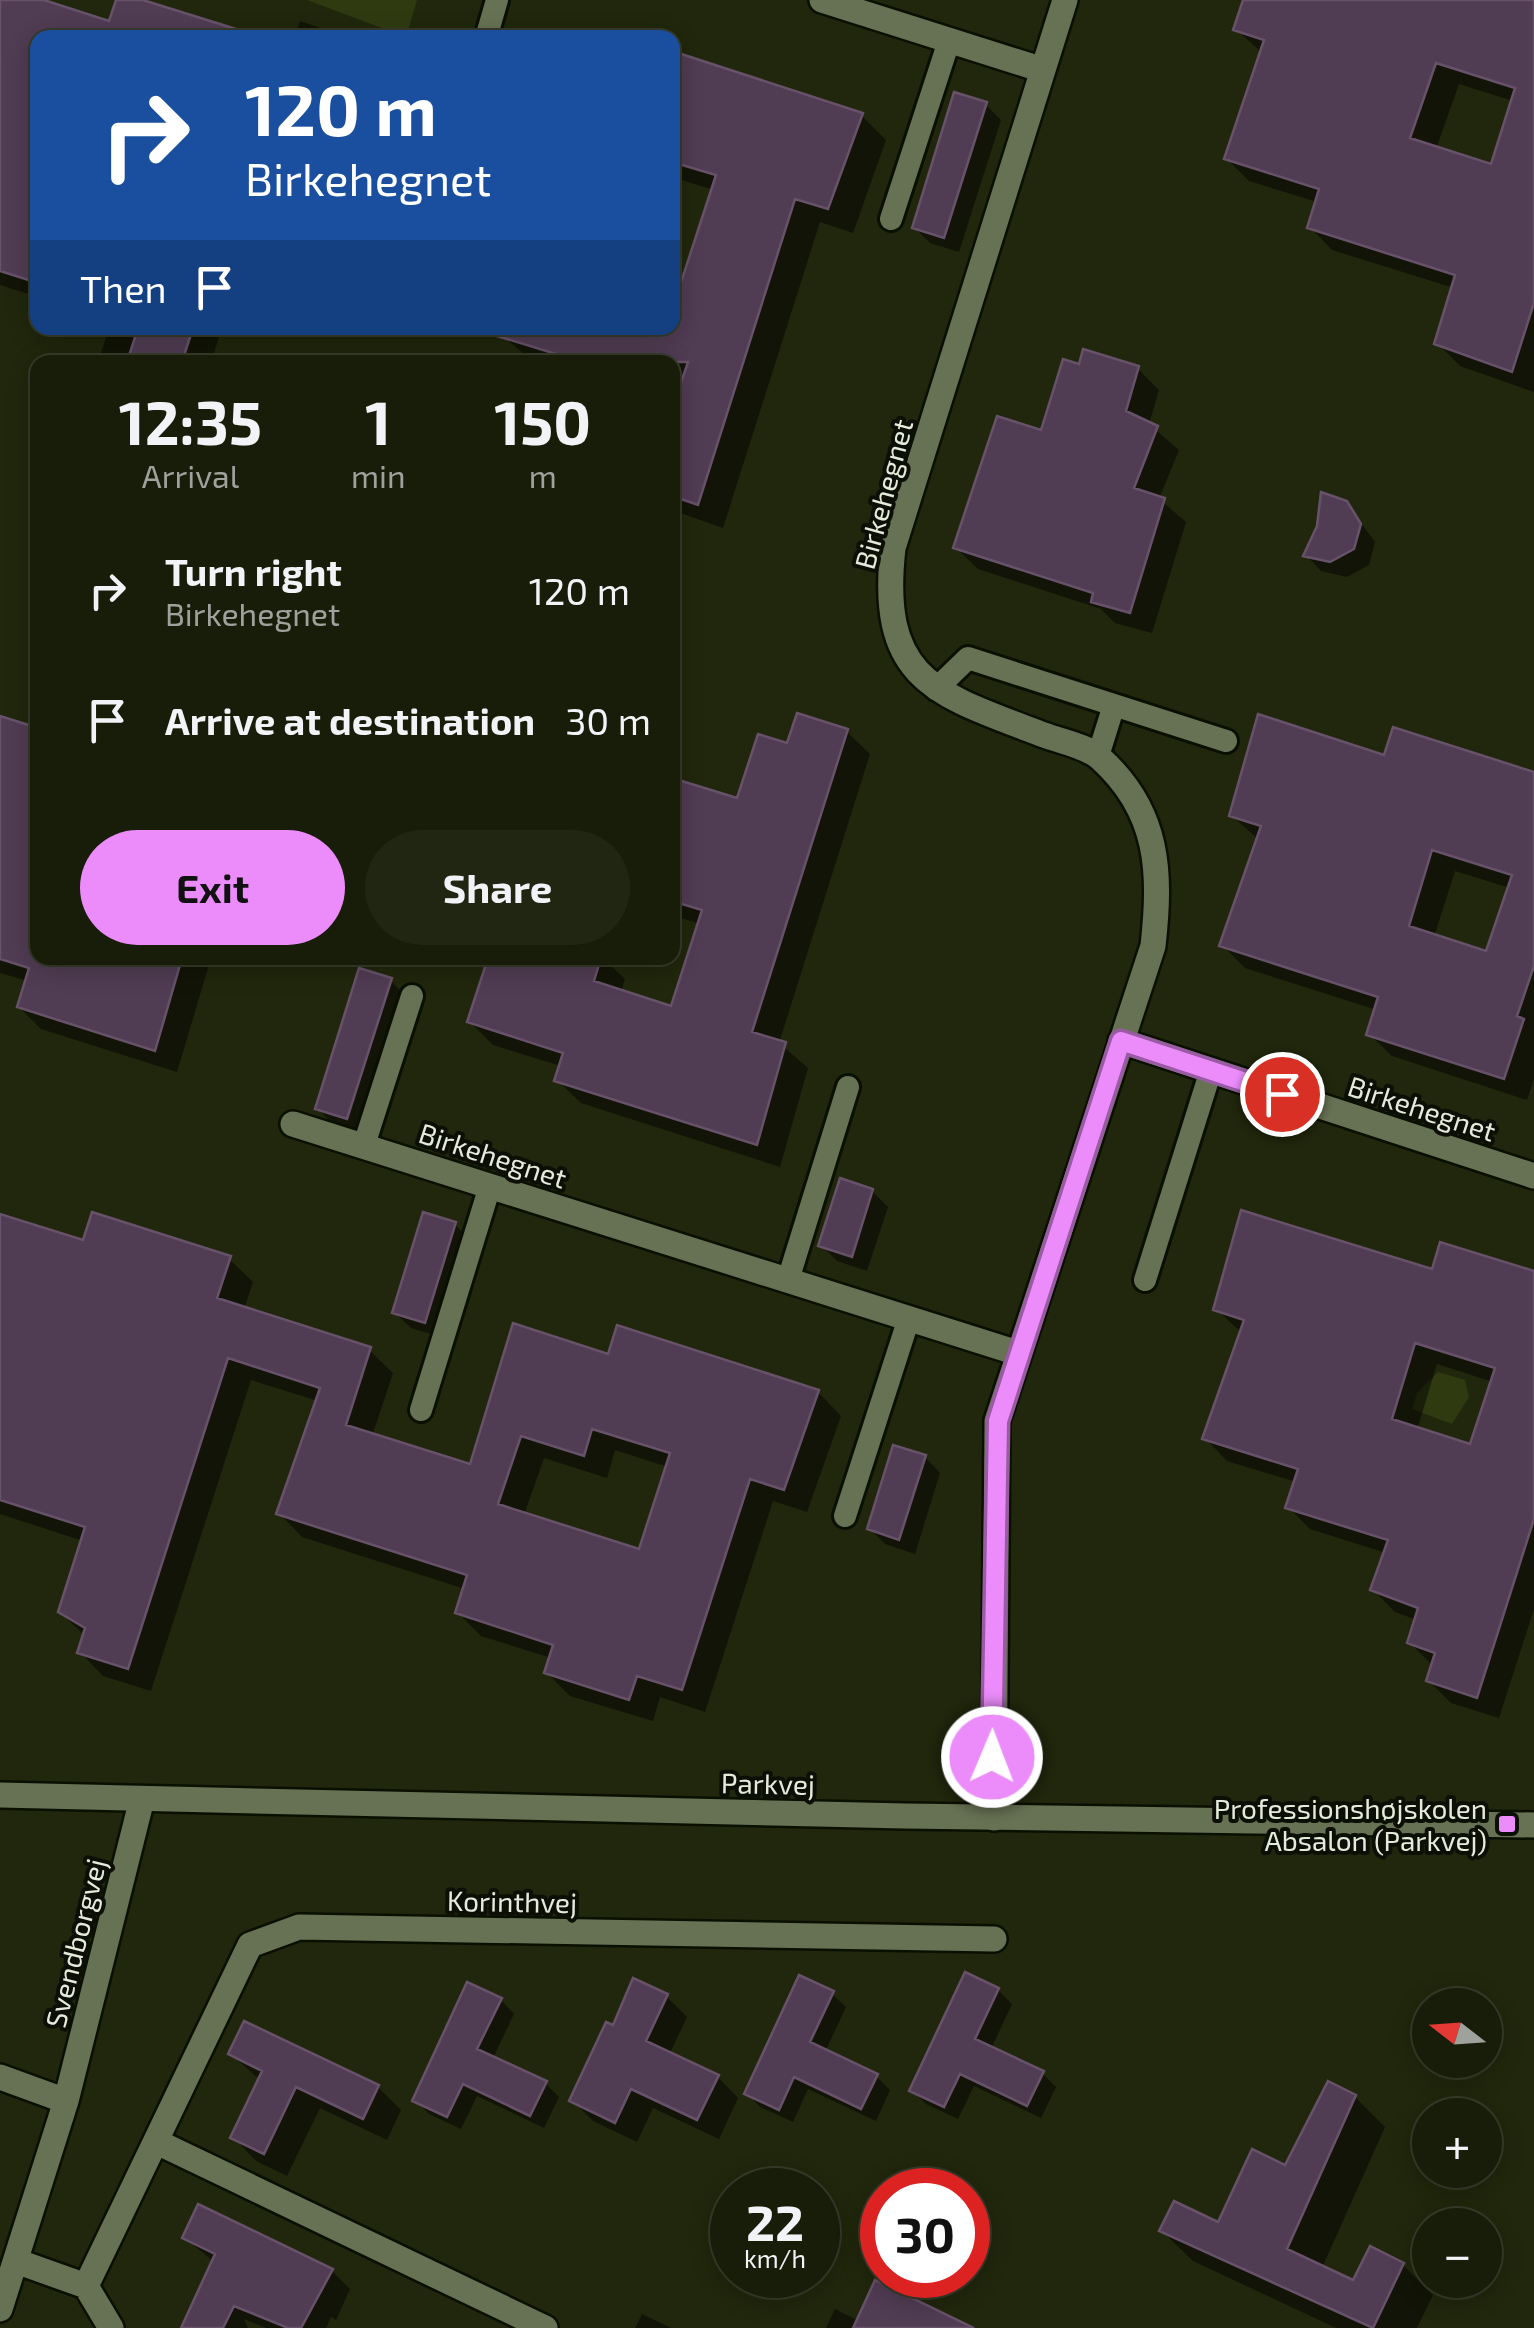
<!DOCTYPE html>
<meta charset="utf-8">
<style>
body{margin:0;font-family:"Exo 2",sans-serif;background:#212612;color:#f1f3f6;height:100vh;display:flex;flex-direction:column;font-size:38px;white-space:nowrap}
*{box-sizing:border-box;margin:0}
p{font-size:32px;color:#9fa29c}
.icon{flex:none;width:55px;height:55px;fill:none;stroke:currentColor;stroke-width:2;stroke-linecap:round;stroke-linejoin:round}
.map{position:relative;flex:1;overflow:hidden}
.side{position:absolute;left:30px;top:355px;width:650px;height:610px;display:flex;flex-direction:column;background:#181d09;border-radius:20px;box-shadow:0 5px 25px #0003,0 0 0 2px #363b2a}
.side>*{flex:none}
.top-card{position:absolute;left:30px;top:30px;width:650px;height:305px;border-radius:20px;box-shadow:0 5px 25px #0003,0 0 0 2px #363b2a;background:#1a4fa0;color:#fff;overflow:hidden}
.needle{width:65px;rotate:287deg}
.controls{position:absolute;left:1412px;top:1988px;display:grid;gap:20px}
.controls a{display:grid;place-items:center;width:90px;height:90px;border-radius:50%;background:#181d09;box-shadow:0 5px 25px #0003,0 0 0 2px #363b2a;font-size:50px}
.speed{position:absolute;left:710px;top:2168px;display:flex;gap:20px;font-size:50px;font-weight:700;text-align:center}
.speed>*{display:grid;place-content:center;width:130px;height:130px;border-radius:50%;background:#181d09;box-shadow:0 5px 25px #0003,0 0 0 2px #363b2a;line-height:1}
.speed small{font-size:25px;font-weight:400}
.speed .limit{border:15px solid #d22;background:#fff;color:#111}
.pin{position:absolute;display:grid;place-items:center;width:85px;height:85px;color:#fff;margin:-42px;border:5px solid #fff;border-radius:50%;box-shadow:0 2px 10px #0007}
.me{position:absolute;width:110px;margin:-55px;rotate:1deg;stroke-linejoin:round;filter:drop-shadow(0 0 8px #0008)}
.turn{display:flex;align-items:center;gap:35px;height:210px;padding:0 50px;font-size:45px}
.turn .icon{width:130px;height:130px;stroke-width:2.5}
.turn b{display:block;font-size:70px;line-height:85px}
.then{display:flex;align-items:center;height:95px;padding:0 50px;background:#0003;gap:20px;font-size:38px}
.eta{display:flex;justify-content:space-evenly;align-items:center;height:170px;text-align:center}
.eta b{font-size:60px;font-weight:700;line-height:70px}
.cta{display:flex;gap:20px;margin-top:auto;padding:20px 50px}
.cta a{flex:1;height:115px;border-radius:60px;background:#ec8cfb;color:#111;font-size:40px;font-weight:700;line-height:115px;text-align:center}
.cta a+a{background:#212612;color:#f1f3f6}
ul{padding:0;list-style:none}
li{display:flex;align-items:center;gap:30px;height:130px;padding:0 50px}
li div{flex:1}
li b{display:block;font-size:38px}
li em{font-style:normal}
.map>svg:first-child{display:block}
.green{fill:#303a11}
.shadow{fill:#0007;fill-rule:evenodd}
.building{fill:#503c53;stroke:#67526a;stroke-width:2.5;fill-rule:evenodd}
.lines{fill:none;stroke-linecap:round;stroke-linejoin:round}
.service-casing{stroke:#0a1000;stroke-width:28}
.minor-casing{stroke:#0a1000;stroke-width:30}
.tertiary-casing{stroke:#0a1000;stroke-width:30}
.service{stroke:#677153;stroke-width:22}
.minor{stroke:#677153;stroke-width:25}
.tertiary{stroke:#677153;stroke-width:25}
.route-casing{stroke:#995ba3;stroke-width:25}
.route{stroke:#ec8cfb;stroke-width:18}
.poi-dot{fill:#ec8cfb;stroke:#0c0f05;stroke-width:4}
.labels{text-anchor:middle;dominant-baseline:central;stroke-width:8;stroke-linejoin:round;paint-order:stroke}
.street-label{font-size:28px;fill:#e5ebda;stroke:#0c0f05}
.poi-label{font-size:28px;fill:#e5ebda;stroke:#0c0f05;text-anchor:end}
</style>
<div class="map">
<svg width="1534" height="2328" viewBox="0 0 1534 2328">
<rect width="100%" height="100%" fill="#20270c"/>
<path class="green" d="M307 0H417L406 37Z
M1438 1372 1465 1380 1469 1397 1452 1424 1412 1409 1417 1393Z"/>
<path class="shadow" d="M0 0H36L111 24 119 0H135L254 38H38V297L0 285Z
M1244 0H1534V392L1460 366 1437 343 1454 288 1332 250 1310 227 1317 202 1249 181 1226 158 1262 53 1236 29ZM1459 84 1513 101 1493 167 1436 149Z
M300 21 350 38H295Z
M672 53 861 115 886 140 853 233 820 222 723 528 672 510V362H533L503 336 506 328H672V271L686 276 714 190 672 177Z
M985 104 1001 120 959 252 930 243 914 227Z
M109 328H222L211 362H98Z
M1080 367 1138 369 1159 390 1149 424 1179 450 1159 499 1186 522 1152 633 1115 623 1101 609 978 569 956 548 1043 433Z
M1346 503 1375 542 1369 565 1347 577 1321 571 1306 555Z
M0 719 38 958H211L177 1072 41 1029 19 1007 28 981 0 973Z
M846 731 870 754 779 1043 808 1068 780 1167 581 1103 557 1080 561 1066 493 1045 470 1022 492 958H603L625 979 621 992 673 1009 700 924 672 915V780L739 802 789 747Z
M1386 758 1534 774V1079L1527 1100 1392 1056 1369 1034 1377 1010 1245 968 1222 945 1259 840 1232 816ZM1455 871 1510 888 1488 954 1434 937Z
M391 981 406 996 363 1133 333 1124 317 1108Z
M872 1191 888 1207 867 1271 837 1261 821 1245Z
M0 1216 84 1243 229 1259 253 1282 244 1309 369 1350 393 1373 372 1436 471 1468 609 1357 818 1392 841 1416 807 1512 773 1501 705 1712 660 1697 653 1721 570 1696 547 1673 551 1658 481 1636 458 1613 465 1589 302 1537 279 1513 318 1401 251 1380 151 1691 103 1676 80 1652 85 1636 60 1612 83 1541 0 1514ZM615 1450 668 1467 640 1552 524 1515 544 1458 607 1478Z
M455 1225 471 1240 441 1337 411 1328 395 1313Z
M1433 1272 1534 1273V1609L1499 1718 1451 1703 1429 1681 1432 1665 1410 1643 1417 1620 1395 1612 1373 1590 1386 1553 1310 1529 1288 1507 1296 1482 1227 1461 1205 1438 1242 1333 1216 1309ZM1437 1364 1493 1382 1472 1447 1417 1430Z
M925 1457 940 1473 915 1554 885 1544 869 1528Z
M998 1990 1012 2004 991 2049 1042 2073 1056 2087 1041 2118 974 2086 958 2119 926 2104 912 2090Z
M832 1994 846 2007 825 2052 876 2076 890 2090 876 2121 808 2089 793 2122 760 2107 747 2093Z
M666 1996 687 2017 669 2055 718 2077 738 2098 719 2139 653 2108 637 2142 593 2121 572 2100 614 2028Z
M501 2000 514 2014 493 2058 545 2083 559 2097 544 2128 477 2096 461 2129 429 2114 415 2100Z
M231 2054 378 2087 401 2110 387 2140 320 2108 287 2176 256 2161 233 2137 260 2080Z
M1355 2097 1385 2127 1322 2268 1355 2283 1403 2265 1433 2295 1417 2328H1336L1193 2261 1162 2231 1219 2225 1286 2168Z
M185 2238 332 2271 350 2289 336 2320 331 2317 326 2328H266L244 2319 248 2328H194L214 2262Z
M835 2309 859 2321 969 2328H826Z
M642 2314 671 2328H635Z"/>
<path class="building" d="M0 0H44L109 21 116 0H143L239 30 238 38H38V283L0 271Z
M1243 0H1534V303L1512 372 1434 344 1455 275 1307 228 1319 189 1224 159 1264 40 1233 30ZM1436 63 1515 88 1491 164 1410 138Z
M672 51 863 113 828 209 795 199 698 505 672 496V409L688 362H582L494 335 495 328H672V310L716 175 672 162Z
M954 92 987 102 944 238 912 228Z
M138 328H193L182 362H127Z
M1083 349 1139 366 1126 411 1158 426 1134 488 1165 498 1130 613 1091 602 1093 593 953 548 997 416 1041 430 1063 359 1079 364Z
M1321 492 1347 501 1361 524 1354 549 1330 562 1303 556 1317 526Z
M797 713 848 729 752 1032 786 1042 757 1145 554 1081 563 1053 467 1022 488 958H601L594 981 671 1006 702 910 672 901V778L737 798 758 734 787 743Z
M1258 714 1384 755 1393 727 1534 772V966L1517 1016 1524 1019 1504 1079 1366 1035 1378 997 1219 946 1261 826 1229 816ZM1432 850 1512 875 1486 951 1409 926Z
M0 716 38 728V958H182L155 1051 17 1007 29 968 0 959Z
M359 968 392 978 347 1119 315 1109Z
M840 1178 873 1189 852 1257 818 1246Z
M1241 1210 1432 1269 1440 1242 1534 1271V1519L1477 1698 1426 1681 1435 1653 1407 1643 1418 1608 1370 1590 1388 1540 1285 1508 1298 1469 1202 1439 1244 1320 1213 1310ZM1415 1343 1495 1368 1470 1444 1392 1419Z
M92 1212 231 1256 217 1298 371 1347 346 1425 470 1464 513 1323 608 1354 617 1325 819 1390 784 1490 750 1479 682 1690 637 1676 629 1700 544 1673 553 1645 455 1613 467 1575 276 1514 320 1388 228 1358 128 1669 77 1653 85 1628 58 1612 85 1527 0 1500V1214L83 1240ZM592 1429 670 1453 639 1549 498 1504 521 1436 584 1456Z
M423 1212 456 1222 425 1323 392 1313Z
M893 1445 926 1455 899 1540 867 1529Z
M965 1972 999 1988 975 2039 1044 2071 1027 2106 960 2074 944 2107 909 2091Z
M799 1975 834 1991 810 2042 878 2074 861 2109 794 2077 779 2110 744 2094Z
M633 1978 668 1994 646 2041 719 2075 697 2120 631 2089 615 2123 569 2101 606 2022 613 2025Z
M467 1982 502 1998 477 2049 547 2081 530 2116 463 2084 447 2117 412 2101Z
M244 2021 379 2085 363 2119 296 2087 264 2154 230 2138 262 2071 228 2054Z
M1328 2081 1356 2095 1287 2249 1353 2280 1370 2246 1404 2263 1373 2328 1159 2231 1174 2201 1218 2222 1252 2149 1285 2165Z
M198 2204 333 2269 301 2328H288L234 2306 223 2328H181L215 2254 182 2238Z
M875 2280 974 2328H853Z"/>
<g class="lines">
<g class="service-casing">
<path id="service" d="M486 38 497 0
M891 219 949 41
M936 689 968 658 1226 741
M1098 756 1114 705
M364 1145 412 996
M788 1280 848 1087
M1145 1280 1211 1070
M421 1410 490 1186
M845 1516 909 1318"/>
</g>
<g class="minor-casing">
<path id="minor" d="M822 0 1043 70
M1121 1041 1534 1176
M293 1124 1018 1353
M994 1818 997 1421 1153 946C1161 873 1160 812 1100 758 1087 746 1060 741 1044 735 936 694 878 681 893 548L1065 0
M0 2077 66 2101
M157 2142 545 2328
M16 2261 86 2286 250 1945 299 1927 994 1939
M86 2286 111 2328
M0 2309 66 2101 142 1799"/>
</g>
<g class="tertiary-casing">
<path id="tertiary" d="M0 1795 905 1816 1534 1825"/>
</g>
<use href="#service" class="service"/>
<use href="#minor" class="minor"/>
<use href="#tertiary" class="tertiary"/>
</g>
<g class="lines">
<g class="route-casing">
<path id="route" d="M992 1757 998 1421 1121 1041 1282 1094"/>
</g>
<use href="#route" class="route"/>
</g>
<rect class="poi-dot" x="1497" y="1814" width="20" height="20" rx="5"/>
<g class="labels">
<g class="street-label">
<text transform="translate(883 494) rotate(-75)">Birkehegnet</text>
<text transform="translate(1422 1108) rotate(18)">Birkehegnet</text>
<text transform="translate(493 1155) rotate(18)">Birkehegnet</text>
<text transform="translate(768 1783) rotate(1)">Parkvej</text>
<text transform="translate(512 1901) rotate(1)">Korinthvej</text>
<text transform="translate(75 1943) rotate(-76)">Svendborgvej</text>
</g>
<g class="poi-label">
<text x="1487" y="1808">Professionshøjskolen<tspan x="1487" dy="32">Absalon (Parkvej)</tspan></text>
</g>
</g>
</svg>
<div class="controls">
<a><svg class="needle" viewBox="-14 -14 28 28"><path d="M0-13l5 13h-10z" fill="#e53935"/><path d="M0 13l5-13h-10z" fill="#9fa29c"/></svg></a>
<a>+</a>
<a>−</a>
</div>
<div class="speed"><div>22<small>km/h</small></div><div class="limit">30</div></div>
<div class="pin" style="left:1282px;top:1094px;background:#d93025"><svg class="icon" aria-label="arrive" viewBox="0 0 24 24"><path d="M6 21V4h12l-3 4 3 4H6"/></svg></div>
<svg class="me" style="left:992px;top:1757px" viewBox="-20 -20 40 40"><circle r="17" fill="#ec8cfb" stroke="#fff" stroke-width="3"/><path d="M0-11L8 9 0 5-8 9z" fill="#fff"/></svg>
<div class="top-card">
<div class="turn"><svg class="icon" aria-label="right" viewBox="0 0 24 24"><path d="M7 20v-9h11M14 6l5 5-5 5"/></svg><div><b>120 m</b>Birkehegnet</div></div>
<div class="then">Then<svg class="icon" aria-label="arrive" viewBox="0 0 24 24"><path d="M6 21V4h12l-3 4 3 4H6"/></svg></div>
</div>
<section class="side">
<div class="eta">
<div><b>12:35</b><p>Arrival</p></div>
<div><b>1</b><p>min</p></div>
<div><b>150</b><p>m</p></div>
</div>
<ul>
<li><svg class="icon" aria-label="right" viewBox="0 0 24 24"><path d="M7 20v-9h11M14 6l5 5-5 5"/></svg><div><b>Turn right</b><p>Birkehegnet</p></div><em>120 m</em></li>
<li><svg class="icon" aria-label="arrive" viewBox="0 0 24 24"><path d="M6 21V4h12l-3 4 3 4H6"/></svg><div><b>Arrive at destination</b></div><em>30 m</em></li>
</ul>
<div class="cta"><a>Exit</a><a>Share</a></div>
</section>
</div>
